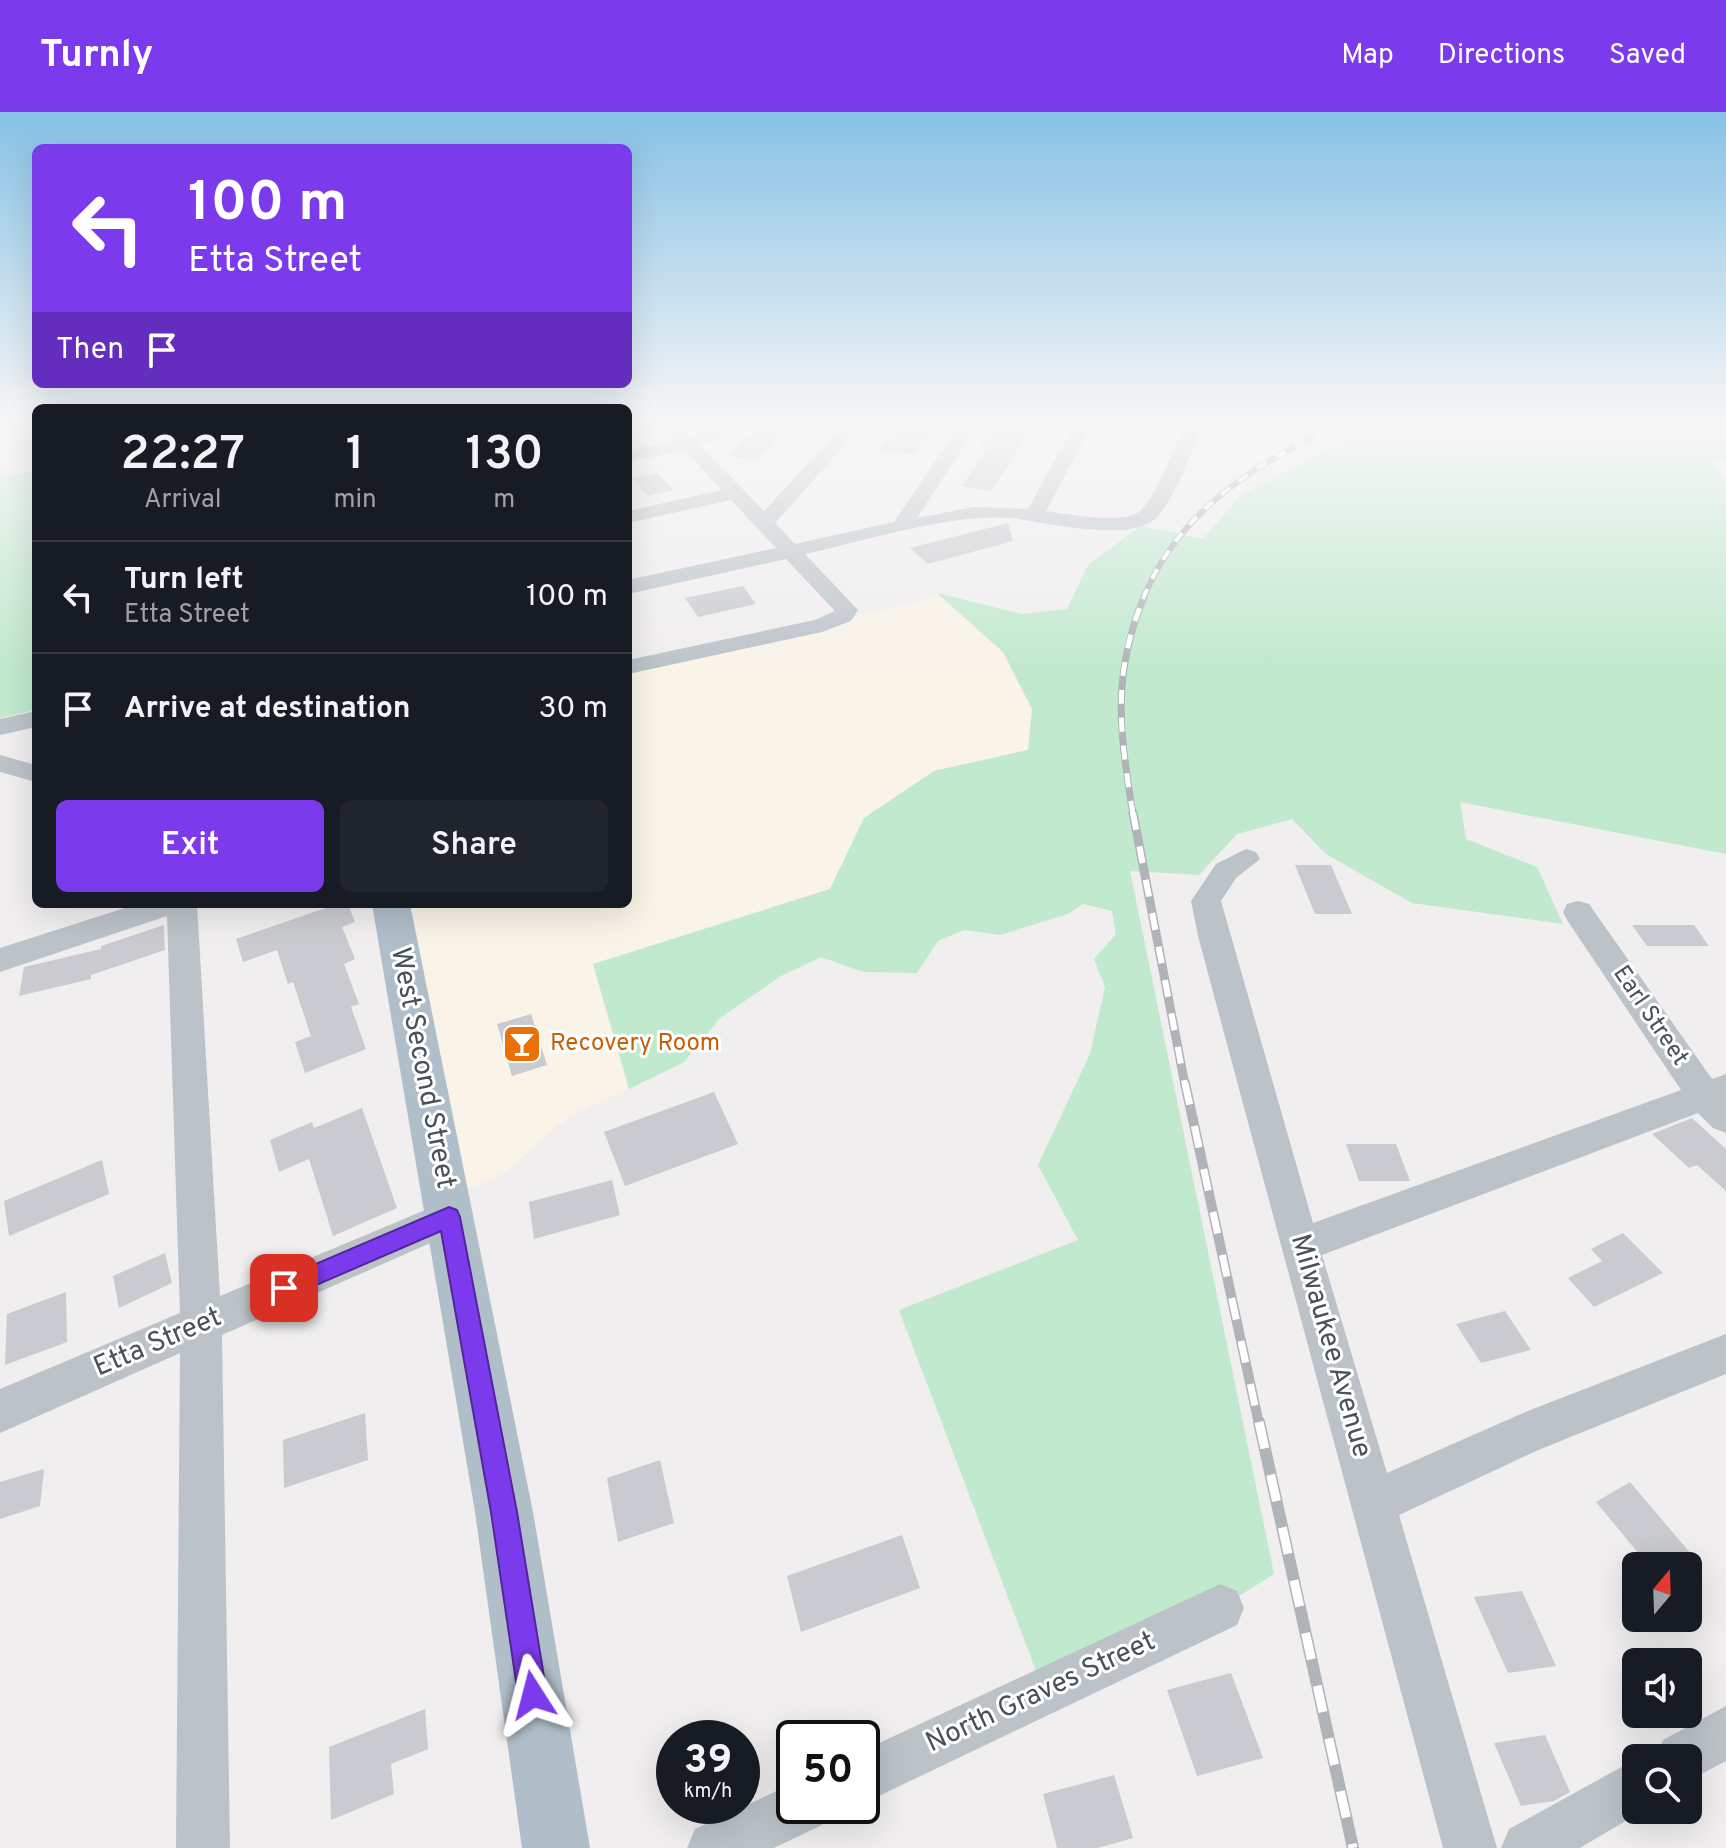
<!DOCTYPE html>
<style>
body{margin:0;font-family:Overpass,sans-serif;background:#20242c;color:#f1f3f6;height:100vh;display:flex;flex-direction:column;font-size:30px;white-space:nowrap}
*{box-sizing:border-box;margin:0}
p{font-size:26px;color:#9ea1a6}
.icon{flex:none;width:44px;height:44px;fill:none;stroke:currentColor;stroke-width:2;stroke-linecap:round;stroke-linejoin:round}
.map{position:relative;flex:1;overflow:hidden}
.drawer{position:absolute;left:32px;top:292px;width:600px;height:504px;display:flex;flex-direction:column;background:#171b24;border-radius:12px;box-shadow:0 8px 32px #0002}
.drawer>*{flex:none}
.hud{position:absolute;left:32px;top:32px;width:600px;height:244px;border-radius:12px;box-shadow:0 8px 32px #0002;background:#7c3aed;color:#fff;overflow:hidden}
.needle{width:52px;rotate:19deg}
.fabs{position:absolute;left:1622px;top:1440px;display:grid;gap:16px}
.fabs a{display:grid;place-items:center;width:80px;height:80px;border-radius:12px;background:#171b24;box-shadow:0 8px 32px #0002;font-size:40px}
.speed{position:absolute;left:656px;top:1608px;display:flex;gap:16px;font-size:40px;font-weight:700;text-align:center}
.speed>*{display:grid;place-content:center;width:104px;height:104px;border-radius:50%;background:#171b24;box-shadow:0 8px 32px #0002;line-height:1}
.speed small{font-size:20px;font-weight:400}
.speed .limit{border:4px solid #111;border-radius:12px;background:#fff;color:#111}
.pin{position:absolute;display:grid;place-items:center;width:68px;height:68px;color:#fff;margin:-34px;border-radius:16px;box-shadow:0 4px 12px #0006}
.me{position:absolute;width:88px;margin:-44px;rotate:351deg;stroke-linejoin:round;filter:drop-shadow(0 0 6px #0008)}
.turn{display:flex;align-items:center;gap:28px;height:168px;padding:0 24px;font-size:36px}
.turn .icon{width:104px;height:104px;stroke-width:2.5}
.turn b{display:block;font-size:56px;line-height:68px}
.then{display:flex;align-items:center;height:76px;padding:0 24px;background:#0003;gap:16px;font-size:30px}
.eta{display:flex;justify-content:space-evenly;align-items:center;height:136px;text-align:center}
.eta b{font-size:48px;font-weight:600;line-height:56px}
.primary-button{display:flex;gap:16px;margin-top:auto;padding:16px 24px}
.primary-button a{flex:1;height:92px;border-radius:12px;background:#7c3aed;color:#fff;font-size:32px;font-weight:600;line-height:92px;text-align:center}
.primary-button a+a{background:#20242c;color:#f1f3f6}
ul{padding:0;list-style:none}
li{display:flex;align-items:center;gap:24px;height:112px;padding:0 24px;border-top:2px solid #363941}
li div{flex:1}
li b{display:block;font-size:30px}
li em{font-style:normal}
header{display:flex;align-items:center;gap:48px;box-sizing:border-box;height:112px;padding:0 40px;background:#7c3aed;color:#fff}
header strong{font-size:38px}
nav{display:flex;gap:44px;margin-inline-start:auto;font-size:28px}
.map>svg:first-child{display:block}
.commercial{fill:#f9f3e8}
.green{fill:#c1e9ce}
.building{fill:#c9cbd0}
.lines{fill:none;stroke-linecap:round;stroke-linejoin:round}
.minor{fill:#bbc3c9;fill-rule:evenodd}
.major{fill:#b0bec9;fill-rule:evenodd}
.rail-far4-casing{stroke:#b0b3b7;stroke-width:6}
.rail-far3-casing{stroke:#b0b3b7;stroke-width:7}
.rail-far2-casing{stroke:#b0b3b7;stroke-width:9}
.rail-far1-casing{stroke:#b0b3b7;stroke-width:10}
.rail-casing{stroke:#b0b3b7;stroke-width:12}
.rail-far4{stroke:#fff;stroke-width:4;stroke-dasharray:11;stroke-linecap:butt}
.rail-far3{stroke:#fff;stroke-width:5;stroke-dasharray:14;stroke-linecap:butt}
.rail-far2{stroke:#fff;stroke-width:6;stroke-dasharray:17;stroke-linecap:butt}
.rail-far1{stroke:#fff;stroke-width:7;stroke-dasharray:22;stroke-linecap:butt}
.rail{stroke:#fff;stroke-width:9;stroke-dasharray:27;stroke-linecap:butt}
.route{fill:#7c3aed;stroke:#51269a;stroke-width:2}
.labels{text-anchor:middle;dominant-baseline:central;stroke-width:6;stroke-linejoin:round;paint-order:stroke}
.street-label{font-size:24px;fill:#485259;stroke:#fff}
.food-label{font-size:24px;fill:#c56008;stroke:#fff;text-anchor:start}
.near-street-label{font-size:28px;fill:#485259;stroke:#fff}
</style>
<header>
<strong>Turnly</strong>
<nav><a>Map</a><a>Directions</a><a>Saved</a></nav>
</header>
<div class="map">
<svg width="1726" height="1736" viewBox="0 0 1726 1736">
<rect width="100%" height="100%" fill="#f0eeee"/>
<path class="commercial" d="M937 481 1003 540 1032 597 1028 638 934 659 864 706 830 777 593 852 629 977 569 1004 507 1059 446 1087 391 792H628V555L924 489Z"/>
<path class="green" d="M1376 314H1726V348L1710 350 1726 370V742L1460 690 1466 727 1537 755 1563 812 1412 791 1326 742 1292 707 1237 722 1199 763 1130 759 1274 1462 1220 1496 1044 1580 899 1198 1078 1128 1038 1053 1090 942 1105 875 1094 847 1116 822 1112 799 1083 792 1068 802 1000 823 964 818 938 829 917 861 863 860 821 845 781 864 720 906 684 950 629 977 593 852 830 777 864 706 934 659 1028 638 1032 597 1003 540 937 481 1022 502 1067 497 1088 453 1141 414 1203 427 1242 382Z
M36 359V598L0 606V365Z"/>
<path class="building" d="M758 314H789L757 348 728 344Z
M898 314H934L914 343 880 338Z
M993 314H1031L992 379 962 374 987 336 980 335Z
M657 361 674 378 648 384 632 366Z
M1008 411 1013 429 928 452 910 436Z
M743 474 756 492 698 505 685 486Z
M1295 753H1331L1352 802H1315Z
M337 792H348L355 810 342 815 355 847 344 852 359 892 351 895 366 937 305 961 295 930 311 924 293 870 288 872 277 838 243 850 236 827Z
M164 813 165 838 91 863V867L19 884 24 855 101 837V834Z
M1632 813H1694L1709 834H1647Z
M531 902 547 953 512 964 497 912Z
M714 980 738 1032 625 1074 604 1020Z
M362 996 397 1096 333 1124 309 1047 279 1060 270 1028 312 1010 314 1016Z
M1692 1006 1726 1037V1079L1697 1053 1689 1056 1652 1022Z
M1346 1032H1396L1410 1069H1359Z
M102 1048 109 1082 9 1124 4 1089Z
M612 1068 620 1103 534 1127 529 1090Z
M1623 1121 1663 1161 1594 1195 1568 1166 1602 1149 1591 1137Z
M165 1141 172 1171 119 1196 113 1164Z
M66 1180 67 1230 5 1253 7 1202Z
M1505 1199 1531 1238 1481 1251 1456 1212Z
M365 1301 368 1348 284 1376 283 1328Z
M660 1348 674 1411 618 1430 607 1366Z
M44 1357 40 1394 0 1407V1370Z
M1630 1370 1692 1443 1673 1454H1649L1596 1390Z
M902 1423 920 1476 801 1520 787 1464Z
M1522 1479 1556 1554 1508 1561 1474 1485Z
M1231 1561 1263 1646 1197 1664 1167 1578Z
M425 1597 428 1637 391 1652 394 1682 331 1708 329 1635Z
M1545 1623 1570 1680 1554 1689 1521 1694 1494 1631Z
M1114 1663 1133 1726 1098 1736H1057L1043 1682Z"/>
<g class="lines">
<path class="minor" d="M662 314H681L691 325 716 314H740L700 334 764 399 843 314H862L775 411 795 432 894 410 959 314H977L917 406 974 395 1028 397 1073 314H1091L1046 399C1066 402 1125 413 1140 399 1156 385 1175 335 1184 314H1202C1193 336 1172 393 1155 407 1128 431 1045 410 1010 406 952 401 864 429 805 442L858 498 851 509 822 520 628 562V548L815 508 835 499 786 447 628 482V468L776 436 731 388 628 411V399L722 378 684 338 628 350V338L675 329Z
M36 599V615L0 623V607Z
M0 643 36 653V670L0 660Z
M1246 737 1256 740 1260 747 1236 766 1221 789 1313 1111 1681 978 1567 808 1563 800 1567 792 1578 789 1589 792 1712 967 1726 962V1021L1713 1016 1698 1001 1322 1143 1387 1361 1523 1301 1726 1222V1262L1536 1339 1399 1403 1497 1736H1443L1198 824 1191 789 1216 752Z
M137 792H197L220 1184 449 1088 462 1093 468 1105 462 1117 222 1223 230 1736H176L180 1241 0 1321V1277L180 1201 167 804 0 860V836Z
M1220 1472 1237 1479 1244 1496 1237 1513 862 1692V1639Z
M1726 1594V1649L1688 1669V1646H1655L1663 1628Z
M1636 1647V1698H1644L1580 1736H1501L1509 1717Z
M794 1671V1694H830L822 1713 774 1736H687L695 1717Z"/>
<path class="major" d="M372 792H410L533 1400 590 1736H522L475 1400Z"/>
<g class="rail-far4-casing">
<path id="rail-far4" d="M1143 487C1179 398 1252 355 1335 314"/>
</g>
<g class="rail-far3-casing">
<path id="rail-far3" d="M1133 703C1120 620 1111 565 1144 485"/>
</g>
<g class="rail-far2-casing">
<path id="rail-far2" d="M1133 701 1185 973"/>
</g>
<g class="rail-far1-casing">
<path id="rail-far1" d="M1185 971 1259 1312"/>
</g>
<g class="rail-casing">
<path id="rail" d="M1259 1310 1353 1736"/>
</g>
<use href="#rail-far4" class="rail-far4"/>
<use href="#rail-far3" class="rail-far3"/>
<use href="#rail-far2" class="rail-far2"/>
<use href="#rail-far1" class="rail-far1"/>
<use href="#rail" class="rail"/>
</g>
<linearGradient id="sky" x2="0" y2="1"><stop stop-color="#86c1e5"/><stop offset="0.56" stop-color="#f8f7f7"/><stop offset="1" stop-color="#f8f7f7" stop-opacity="0"/></linearGradient>
<rect width="1726" height="557" fill="url(#sky)"/>
<path class="route" d="M449 1095 457 1098 460 1105 517 1400 547 1583 543 1593 533 1598 522 1593 518 1583 491 1400 441 1119 284 1187 276 1184 272 1176 276 1169Z"/>
<defs>
<g id="bar-square" transform="scale(2)"><rect x="-9" y="-9" width="18" height="18" rx="4" fill="#e8710a" stroke="#fff"/><path d="M-6-5H6L.8 .8V4.5H3.5V6h-7V4.5H-.8V.8Z" fill="#fff"/></g>
</defs>
<g fill-rule="evenodd">
<use href="#bar-square" x="522" y="932"/>
</g>
<g class="labels">
<g class="street-label">
<text transform="translate(1650 904) rotate(56)">Earl Street</text>
</g>
<g class="food-label">
<text x="550" y="932">Recovery Room</text>
</g>
<g class="near-street-label">
<text transform="translate(422 956) rotate(79)">West Second Street</text>
<text transform="translate(158 1231) rotate(-23)">Etta Street</text>
<text transform="translate(1330 1234) rotate(74)">Milwaukee Avenue</text>
<text transform="translate(1041 1581) rotate(-25)">North Graves Street</text>
</g>
</g>
</svg>
<div class="fabs">
<a><svg class="needle" viewBox="-14 -14 28 28"><path d="M0-13l5 13h-10z" fill="#e53935"/><path d="M0 13l5-13h-10z" fill="#9ea1a6"/></svg></a>
<a><svg class="icon" aria-label="sound" viewBox="0 0 24 24"><path d="M4 9h4l5-4v14l-5-4H4zM17 9q2 3 0 6"/></svg></a>
<a><svg class="icon" aria-label="search" viewBox="0 0 24 24"><circle cx="10" cy="10" r="6"/><path d="M15 15l6 6"/></svg></a>
</div>
<div class="speed"><div>39<small>km/h</small></div><div class="limit">50</div></div>
<div class="pin" style="left:284px;top:1176px;background:#d93025"><svg class="icon" aria-label="arrive" viewBox="0 0 24 24"><path d="M6 21V4h12l-3 4 3 4H6"/></svg></div>
<svg class="me" style="left:533px;top:1583px" viewBox="-20 -20 40 40"><path d="M0-17L14 15 0 8-14 15z" fill="#7c3aed" stroke="#fff" stroke-width="4"/></svg>
<div class="hud">
<div class="turn"><svg class="icon" aria-label="left" viewBox="0 0 24 24"><path d="M17 20v-9H6M10 6l-5 5 5 5"/></svg><div><b>100 m</b>Etta Street</div></div>
<div class="then">Then<svg class="icon" aria-label="arrive" viewBox="0 0 24 24"><path d="M6 21V4h12l-3 4 3 4H6"/></svg></div>
</div>
<section class="drawer">
<div class="eta">
<div><b>22:27</b><p>Arrival</p></div>
<div><b>1</b><p>min</p></div>
<div><b>130</b><p>m</p></div>
</div>
<ul>
<li><svg class="icon" aria-label="left" viewBox="0 0 24 24"><path d="M17 20v-9H6M10 6l-5 5 5 5"/></svg><div><b>Turn left</b><p>Etta Street</p></div><em>100 m</em></li>
<li><svg class="icon" aria-label="arrive" viewBox="0 0 24 24"><path d="M6 21V4h12l-3 4 3 4H6"/></svg><div><b>Arrive at destination</b></div><em>30 m</em></li>
</ul>
<div class="primary-button"><a>Exit</a><a>Share</a></div>
</section>
</div>
